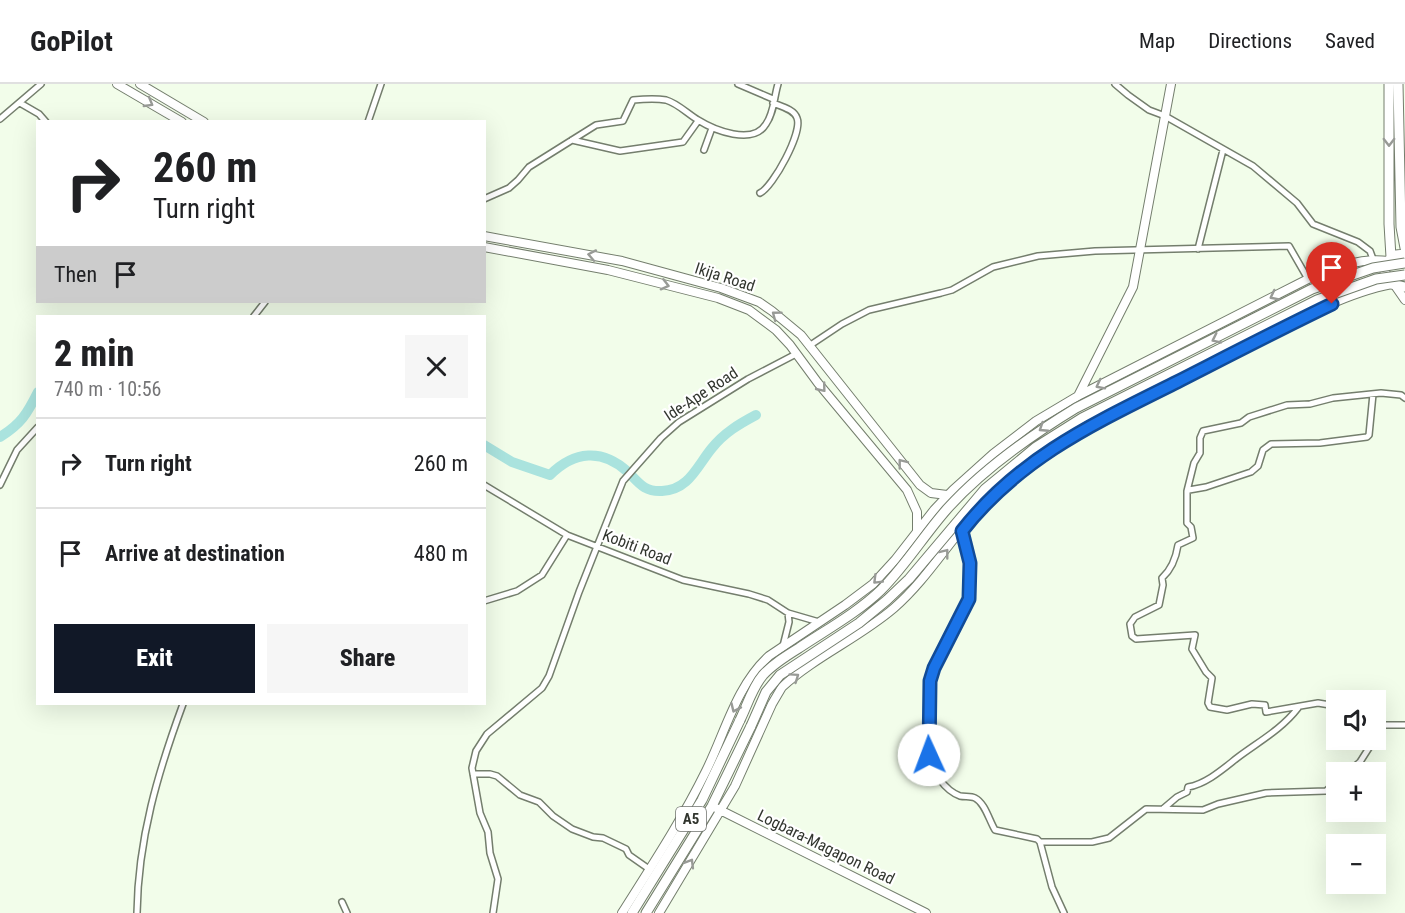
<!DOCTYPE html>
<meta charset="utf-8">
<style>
body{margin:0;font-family:"Roboto Condensed",sans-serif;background:#f6f6f6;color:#202124;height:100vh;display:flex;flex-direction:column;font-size:22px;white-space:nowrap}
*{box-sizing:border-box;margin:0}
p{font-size:20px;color:#757577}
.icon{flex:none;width:33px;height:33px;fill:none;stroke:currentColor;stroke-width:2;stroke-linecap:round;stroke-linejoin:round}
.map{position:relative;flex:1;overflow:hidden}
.details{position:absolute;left:36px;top:231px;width:450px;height:390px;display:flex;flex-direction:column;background:#fff;border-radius:0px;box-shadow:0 6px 24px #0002}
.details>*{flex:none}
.guide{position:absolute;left:36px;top:36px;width:450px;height:183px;border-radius:0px;box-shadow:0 6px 24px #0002;background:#fff;color:#202124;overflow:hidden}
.fabs{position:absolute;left:1326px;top:606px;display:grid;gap:12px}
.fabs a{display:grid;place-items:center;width:60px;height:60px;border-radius:0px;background:#fff;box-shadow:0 6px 24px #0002;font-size:30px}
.pin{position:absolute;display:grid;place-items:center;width:51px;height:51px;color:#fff;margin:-62px -26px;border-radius:50% 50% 50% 0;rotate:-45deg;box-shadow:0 0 6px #0007}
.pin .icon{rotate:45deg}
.me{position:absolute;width:66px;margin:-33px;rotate:358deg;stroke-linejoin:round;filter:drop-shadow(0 0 4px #0008)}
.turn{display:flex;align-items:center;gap:21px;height:126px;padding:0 18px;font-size:27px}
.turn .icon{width:78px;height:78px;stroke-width:2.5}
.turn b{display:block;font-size:42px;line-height:51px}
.then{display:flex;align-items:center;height:57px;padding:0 18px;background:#0003;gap:12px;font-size:22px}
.round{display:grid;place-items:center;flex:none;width:63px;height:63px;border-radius:0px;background:#f6f6f6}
.summary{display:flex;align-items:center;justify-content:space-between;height:102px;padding:0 18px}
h1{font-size:36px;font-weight:800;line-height:45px}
.primary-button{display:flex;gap:12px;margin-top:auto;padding:12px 18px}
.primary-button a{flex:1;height:69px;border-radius:0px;background:#111827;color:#fff;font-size:24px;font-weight:800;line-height:69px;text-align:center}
.primary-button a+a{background:#f6f6f6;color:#202124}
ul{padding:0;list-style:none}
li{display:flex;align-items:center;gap:18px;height:90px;padding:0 18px;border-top:2px solid #e0e0e0}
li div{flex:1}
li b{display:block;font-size:22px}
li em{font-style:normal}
header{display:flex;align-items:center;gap:36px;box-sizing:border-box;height:84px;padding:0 30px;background:#fff;border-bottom:2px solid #e0e0e0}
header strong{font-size:28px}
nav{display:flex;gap:33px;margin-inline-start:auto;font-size:21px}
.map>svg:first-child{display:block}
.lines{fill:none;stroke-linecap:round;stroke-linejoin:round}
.river{stroke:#aae3de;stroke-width:10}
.street-casing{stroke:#747e6d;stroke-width:8}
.secondary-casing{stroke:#747e6d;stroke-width:10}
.primary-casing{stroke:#747e6d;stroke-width:10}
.highway-casing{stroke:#747e6d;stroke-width:11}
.street{stroke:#fff;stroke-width:5}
.secondary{stroke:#fff;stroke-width:8}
.primary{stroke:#fff;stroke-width:8}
.highway{stroke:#fff;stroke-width:9}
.highway-bridge-casing{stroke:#747e6d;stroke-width:11;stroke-linecap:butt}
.highway-bridge{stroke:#fff;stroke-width:9}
.oneway{stroke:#989a96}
.route-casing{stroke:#114b97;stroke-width:15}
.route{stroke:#1a73e8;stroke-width:10}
.labels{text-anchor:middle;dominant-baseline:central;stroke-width:4.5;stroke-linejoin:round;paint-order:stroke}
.shield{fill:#fff;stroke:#6f726d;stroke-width:1.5}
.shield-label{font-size:15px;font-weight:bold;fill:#31352e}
.street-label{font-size:16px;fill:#31352e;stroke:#fff}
</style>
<header>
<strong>GoPilot</strong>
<nav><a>Map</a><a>Directions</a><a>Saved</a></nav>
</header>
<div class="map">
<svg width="1405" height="829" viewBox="0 0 1405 829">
<rect width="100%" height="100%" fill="#f2fdea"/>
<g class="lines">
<path class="river" d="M0 353C21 340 27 330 38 308
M484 361 512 378 550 391C574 367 602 364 628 388 639 399 644 408 662 407 689 406 697 382 712 364 724 349 739 340 756 331"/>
<g class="street-casing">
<path id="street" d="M738 0 773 15
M1115 0 1128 11 1149 26 1165 32 1253 82 1297 119 1313 140 1358 158 1370 167 1373 175
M20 19 39 30 46 38
M0 35 41 0
M368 38 381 0
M572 56 620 67 683 58 698 37
M704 66 712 44
M760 109C773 103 803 48 797 34 794 25 780 22 773 19
M484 115 509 104 518 96 529 83 596 41 623 37 633 16C643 15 655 14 666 16 677 19 688 30 698 36 714 46 753 62 766 40 774 29 774 13 778 0
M1198 165 1223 66
M254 232 265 218
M809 262 842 240 869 226 941 209 952 206 993 183 1038 172 1095 167 1289 162 1308 195
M0 401 17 366 38 343
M484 401 567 451 683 496 749 510 768 516 788 529 819 538
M1189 406 1206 403 1251 388 1258 382 1263 366 1271 360 1320 359 1367 353 1369 351 1373 310
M962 447 970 479 969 515 934 584 930 597 929 671C932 687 944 706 960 712 965 713 971 712 975 714 985 719 989 736 995 746L1037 755 1040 758H1092L1109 754 1146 725 1203 726 1218 720 1266 709 1326 707 1336 698
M484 517 517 507 542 491 567 451
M783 562 789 538 788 529
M1336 622 1318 619 1266 628 1265 621 1252 620 1227 626 1210 623 1208 619 1212 594 1206 588 1192 565 1195 551 1136 555 1132 552 1130 540 1135 533 1159 521 1163 501 1162 494C1172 485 1176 474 1178 461L1193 454 1191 443 1187 439V407L1194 379 1200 369V354L1203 347 1241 339 1249 333 1287 321 1310 320 1333 314 1381 309 1401 311 1405 314
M1376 637 1384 641H1405
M1376 654 1384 641
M1348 688 1360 678 1374 656
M473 690H490L497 692 520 711 539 718 553 732 572 745 593 753 603 754 626 765 629 771 649 785
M1164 724 1177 713 1187 708 1188 703C1206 700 1223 685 1237 674 1258 658 1281 646 1298 624
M1040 758 1052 803 1064 829
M342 818 347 829
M137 829C138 755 158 688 183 620
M493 829 498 795 490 769 488 748 480 729 472 684 476 667 487 650 542 604 549 592 579 508 623 397 661 354 679 338 748 295 796 270"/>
</g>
<g class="secondary-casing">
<path id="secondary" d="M117 0 182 38
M140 0 204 38
M484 152 622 177 721 204 759 218 772 227 801 251 920 401 931 409 947 411
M484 163 608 186 718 214 749 226 776 246 790 261 818 299 907 406 917 428V447
M1078 312 1133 203 1171 0
M716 724 926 829
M622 829C651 783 682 736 706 687 725 649 736 602 769 572L845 521 873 500 895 476 934 426 953 406 993 370 1036 337 1078 312 1308 195C1334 184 1360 173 1388 177
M659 829 735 702 772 620 782 603C816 572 859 554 894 524 933 490 957 442 996 409 1066 347 1147 313 1230 271 1279 246 1338 210 1392 200"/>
</g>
<g class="primary-casing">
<path id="primary" d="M1396 203 1405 216"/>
</g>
<g class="highway-casing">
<path id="highway" d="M1389 0V140L1391 173
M1398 0 1401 143 1405 164
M1389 176 1396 171 1405 170
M1385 189 1392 200 1405 203
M632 829 702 716 740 636
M646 829 712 722 751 642"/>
</g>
<use href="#street" class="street"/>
<use href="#secondary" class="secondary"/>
<use href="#primary" class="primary"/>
<use href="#highway" class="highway"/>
<g class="highway-bridge-casing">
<path id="highway-bridge" d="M740 636C747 622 752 604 763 591 773 580 786 572 799 564 826 546 857 529 881 506 906 481 924 451 947 425 984 384 1030 352 1076 324L1312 205 1373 184 1405 179
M751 642 766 608 780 591 859 539 887 516 909 495 985 405 1036 363 1082 334 1317 216 1376 195 1405 191"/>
</g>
<use href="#highway-bridge" class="highway-bridge"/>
</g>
<defs><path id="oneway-chevron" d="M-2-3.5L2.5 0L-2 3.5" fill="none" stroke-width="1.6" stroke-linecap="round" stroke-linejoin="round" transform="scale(1.5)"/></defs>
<g class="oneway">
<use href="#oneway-chevron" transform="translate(149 19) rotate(30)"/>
<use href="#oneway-chevron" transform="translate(1389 58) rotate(90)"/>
<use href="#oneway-chevron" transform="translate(592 171) rotate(-169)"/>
<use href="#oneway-chevron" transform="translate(665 201) rotate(14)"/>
<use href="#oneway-chevron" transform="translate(1274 212) rotate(153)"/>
<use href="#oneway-chevron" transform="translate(776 231) rotate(-143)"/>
<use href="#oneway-chevron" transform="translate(1216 255) rotate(154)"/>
<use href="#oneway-chevron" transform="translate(1100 301) rotate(153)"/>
<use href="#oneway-chevron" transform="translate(822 304) rotate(51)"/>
<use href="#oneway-chevron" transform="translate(1043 344) rotate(147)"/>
<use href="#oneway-chevron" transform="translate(902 379) rotate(-128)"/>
<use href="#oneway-chevron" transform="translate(945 469) rotate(-52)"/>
<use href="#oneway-chevron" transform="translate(877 496) rotate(135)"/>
<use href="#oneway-chevron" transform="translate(795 593) rotate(-35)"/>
<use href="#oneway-chevron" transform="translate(735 624) rotate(114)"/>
<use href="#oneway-chevron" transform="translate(690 779) rotate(-59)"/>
</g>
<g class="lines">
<g class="route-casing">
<path id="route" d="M929 671 930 597 934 584 969 515 970 479 962 447C1020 373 1095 339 1177 298 1228 272 1280 245 1332 220"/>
</g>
<use href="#route" class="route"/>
</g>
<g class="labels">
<rect class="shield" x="676" y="723" width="30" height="24" rx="4.5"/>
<g class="shield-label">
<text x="691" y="735">A5</text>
</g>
<g class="street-label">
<text transform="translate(725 193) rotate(18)">Ikija Road</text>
<text transform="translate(701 310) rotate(-33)">Ide-Ape Road</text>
<text transform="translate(637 463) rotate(21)">Kobiti Road</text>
<text transform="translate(826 763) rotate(26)">Logbara-Magapon Road</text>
</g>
</g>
</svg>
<div class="fabs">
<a><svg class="icon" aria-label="sound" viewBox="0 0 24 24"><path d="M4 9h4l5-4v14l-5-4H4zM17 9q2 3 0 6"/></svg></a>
<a>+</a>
<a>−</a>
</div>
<div class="pin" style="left:1332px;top:220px;background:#d93025"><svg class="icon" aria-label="arrive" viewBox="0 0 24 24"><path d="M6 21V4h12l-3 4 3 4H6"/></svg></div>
<svg class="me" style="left:929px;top:671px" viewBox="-20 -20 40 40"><circle r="19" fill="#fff"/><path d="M0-13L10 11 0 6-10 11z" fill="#1a73e8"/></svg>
<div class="guide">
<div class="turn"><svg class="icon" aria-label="right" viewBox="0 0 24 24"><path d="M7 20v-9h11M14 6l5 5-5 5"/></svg><div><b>260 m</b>Turn right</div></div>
<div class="then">Then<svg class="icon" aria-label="arrive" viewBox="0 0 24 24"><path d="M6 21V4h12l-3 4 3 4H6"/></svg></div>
</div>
<section class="details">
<div class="summary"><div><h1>2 min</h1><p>740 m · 10:56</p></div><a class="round"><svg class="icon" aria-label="close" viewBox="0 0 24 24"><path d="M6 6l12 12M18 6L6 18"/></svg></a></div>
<ul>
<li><svg class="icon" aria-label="right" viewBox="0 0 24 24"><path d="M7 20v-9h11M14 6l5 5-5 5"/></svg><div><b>Turn right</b></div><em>260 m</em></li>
<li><svg class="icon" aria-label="arrive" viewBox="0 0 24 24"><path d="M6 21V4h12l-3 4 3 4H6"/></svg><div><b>Arrive at destination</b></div><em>480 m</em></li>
</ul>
<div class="primary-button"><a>Exit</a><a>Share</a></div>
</section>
</div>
